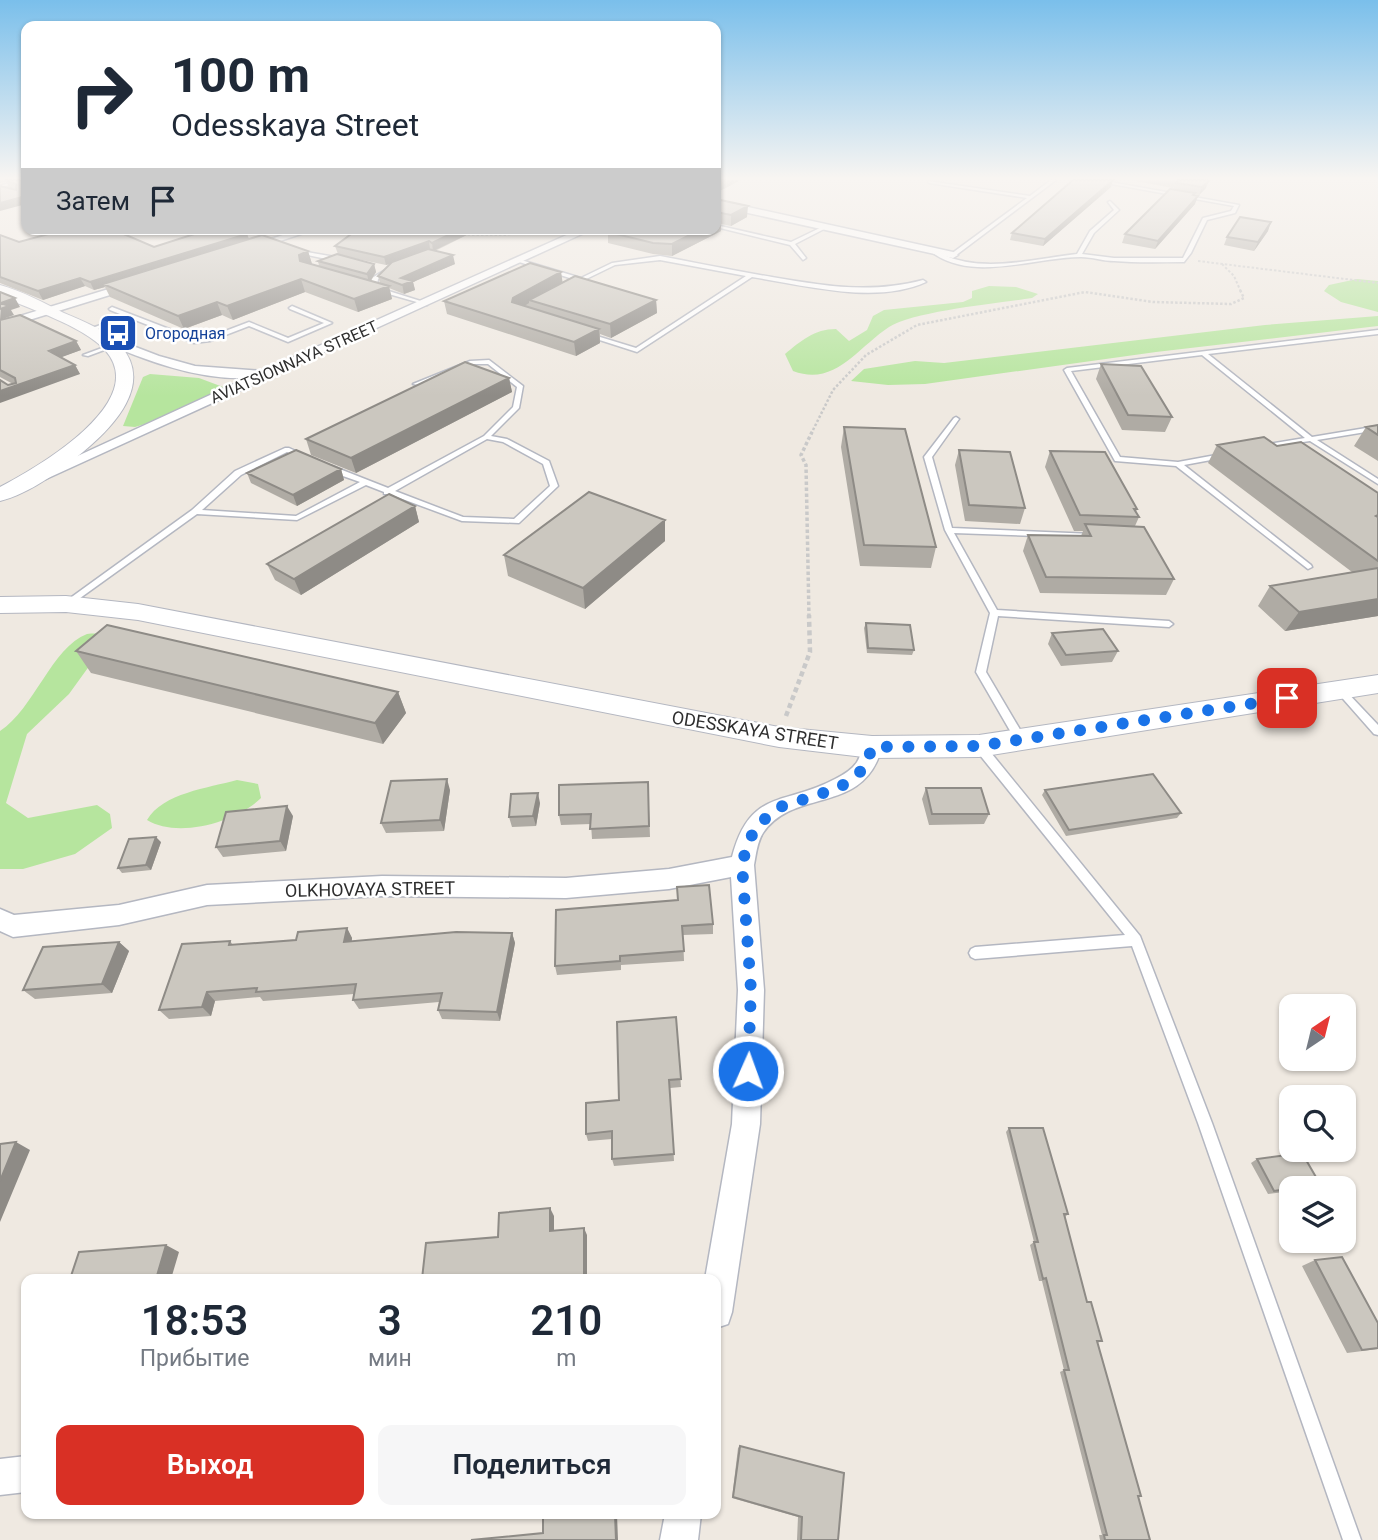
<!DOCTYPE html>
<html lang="ru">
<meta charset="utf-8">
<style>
body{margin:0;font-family:Roboto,sans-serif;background:#f6f6f7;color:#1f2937;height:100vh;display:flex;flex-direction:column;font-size:26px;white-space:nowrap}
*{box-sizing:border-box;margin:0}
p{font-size:23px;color:#747a83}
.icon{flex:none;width:38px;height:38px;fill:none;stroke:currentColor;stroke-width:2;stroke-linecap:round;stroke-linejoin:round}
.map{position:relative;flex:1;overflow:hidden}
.panel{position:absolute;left:21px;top:1274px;width:700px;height:245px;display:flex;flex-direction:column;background:#fff;border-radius:14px;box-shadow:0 2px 5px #0004}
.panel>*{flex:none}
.guide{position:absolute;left:21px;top:21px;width:700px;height:214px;border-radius:14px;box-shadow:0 2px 5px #0004;background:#fff;color:#1f2937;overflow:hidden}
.needle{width:46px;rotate:35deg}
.fabs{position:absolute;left:1279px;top:994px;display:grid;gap:14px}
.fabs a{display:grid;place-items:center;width:77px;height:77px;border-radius:14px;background:#fff;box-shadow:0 2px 5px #0004;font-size:35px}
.pin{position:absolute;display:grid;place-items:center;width:60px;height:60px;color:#fff;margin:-30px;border-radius:14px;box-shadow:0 4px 10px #0006}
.me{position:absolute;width:77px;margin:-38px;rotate:2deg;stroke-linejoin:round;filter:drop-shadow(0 0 5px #0008)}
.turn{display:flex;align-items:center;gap:24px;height:147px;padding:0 35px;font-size:32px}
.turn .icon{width:91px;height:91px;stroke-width:2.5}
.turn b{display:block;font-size:49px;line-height:60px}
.then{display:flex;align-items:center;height:66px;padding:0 35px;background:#0003;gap:14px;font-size:26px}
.eta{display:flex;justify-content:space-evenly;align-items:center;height:119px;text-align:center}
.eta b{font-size:42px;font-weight:600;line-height:49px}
.action{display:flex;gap:14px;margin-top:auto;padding:14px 35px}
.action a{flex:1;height:80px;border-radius:14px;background:#d93025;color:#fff;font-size:28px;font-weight:600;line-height:80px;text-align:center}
.action a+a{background:#f6f6f7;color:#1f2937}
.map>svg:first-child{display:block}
.green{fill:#b6e59e}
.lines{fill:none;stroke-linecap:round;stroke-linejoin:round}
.lane-casing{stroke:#b4b7c1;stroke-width:3}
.street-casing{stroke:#b4b7c1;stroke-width:3}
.secondary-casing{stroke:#b4b7c1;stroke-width:2}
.path-far3{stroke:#c9c9c9;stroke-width:2;stroke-dasharray:2.5 2;stroke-linecap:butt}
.path-far2{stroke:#c9c9c9;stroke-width:2.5;stroke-dasharray:2.5 2;stroke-linecap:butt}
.path-far1{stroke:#c9c9c9;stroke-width:3.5;stroke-dasharray:3.5 2.5;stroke-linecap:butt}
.path{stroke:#c9c9c9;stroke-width:4.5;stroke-dasharray:5 3.5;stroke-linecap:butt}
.lane{fill:#fff;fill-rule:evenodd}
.street{fill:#fff;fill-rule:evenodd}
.secondary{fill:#fff;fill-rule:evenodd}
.wall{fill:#afaba4;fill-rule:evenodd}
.shaded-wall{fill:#8e8b86}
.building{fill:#cbc7bf;stroke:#8e8b86;stroke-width:2}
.route{stroke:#1a73e8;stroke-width:12;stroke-dasharray:0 21.6}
.labels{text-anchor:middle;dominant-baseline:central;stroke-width:5;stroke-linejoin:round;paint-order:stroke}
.far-transit-label{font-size:16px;fill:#164399;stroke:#fff;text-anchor:start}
.far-street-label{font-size:16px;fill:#2e2e2e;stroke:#fff}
.street-label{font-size:18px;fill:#2e2e2e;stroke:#fff}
</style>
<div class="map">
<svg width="1378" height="1540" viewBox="0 0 1378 1540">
<rect width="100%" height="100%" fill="#efe9e1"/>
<path class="green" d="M1357 279 1378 281V312L1341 302 1324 291 1329 285Z
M989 286 1016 287 1038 294 1032 298C1000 303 914 311 889 327 857 348 835 387 793 371L785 354C801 341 814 329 836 329L849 341 867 330 873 316 884 310 963 302 972 298V291Z
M1378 316V326L1156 352 925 384 888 385 851 381 864 369 915 361 944 363 1265 325Z
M150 374 199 378 223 387 213 394 145 424 135 427 123 426 143 377Z
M104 633 108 640 69 694 27 734 6 803 28 818 97 805 110 814 112 828 75 854 23 869H0V731C34 709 52 647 87 634 92 633 99 634 104 633Z
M237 780 258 784 261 798C237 822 178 839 147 820 163 793 208 788 237 780Z"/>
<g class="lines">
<g class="lane-casing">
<path id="lane" d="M1051 180H1056L955 256H951V254L1027 198 929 183 928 181 1030 196Z
M1089 180H1099L1239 205 1235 213 1207 220 1191 253 1184 262C1161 262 1137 263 1114 261 1103 261 1092 257 1081 257 1033 257 970 284 929 250L933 249C974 276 1031 259 1077 254L1090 231 1114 210 1108 202 1110 201 1119 210 1094 233 1082 254 1114 258H1183L1203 218 1231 211 1234 206Z
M14 181 15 183 0 188V186Z
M716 225 791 242 824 226 828 227 795 244 806 258 803 260 790 245 716 227Z
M295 250 341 258 344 260 341 262 293 252Z
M660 256C697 263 735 271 772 277 825 286 870 294 923 280L926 282C876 305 804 285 752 277L637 352 584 335 587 333 636 348 746 276 660 260 615 265 578 283 576 280 516 261 521 260 581 278 612 263Z
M390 267 395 268 378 279 377 285 379 288 427 303V305L375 290 371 285 372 278Z
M292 306 332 323 288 342 249 326 210 341 194 343 130 318 89 332 84 331 125 316 110 310 109 309 112 307 195 339 207 338 249 322 288 338 324 323 290 309 289 308Z
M1378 330V334L1208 354 1312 437 1378 426V430L1317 440 1378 479V484L1310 441 1261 448 1259 447 1263 445 1305 438 1202 355 1071 371 1120 457 1178 462 1227 453V457L1184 465 1311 565 1312 567 1308 569 1176 466 1115 461 1064 370 1067 368Z
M110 345 115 346 88 356 83 355Z
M489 360 523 386 519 408 491 436 507 439 549 461 558 486 519 523 462 521 389 494H384V492L366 485 297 520 197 514 69 606 66 607 62 604 192 510 235 471 285 448H289L309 457 302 459 287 452 241 475 202 510 296 516 360 482 326 470V466H332L388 488 484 436 513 407 517 387 488 364H473L418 385 413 384 470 361ZM487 439 503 442 543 464 550 486 514 519 463 517 395 491Z
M956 417 959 419 932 457 952 528 1093 534 1097 536 1093 538 954 533 997 610 1169 621 1173 624 1169 627 998 616 986 672 1025 738 1020 742 1016 741 976 672 990 613 945 530 924 457 954 418Z
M1340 687 1343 688 1378 725V735L1374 734 1337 692 1335 690 1337 688Z
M979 742 983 743 1140 936 1212 1123 1361 1540H1343L1198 1123 1132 946 975 959 971 957 969 953 971 949 975 947 1125 935 975 749 974 746 975 743Z"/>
</g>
<g class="street-casing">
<path id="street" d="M716 200 953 252 958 255 953 258 716 206Z
M300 229H316L253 250 245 248Z
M580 229H593L46 479 41 480 34 476 247 378C193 380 140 358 91 337V333H99L159 356 195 366 263 371Z
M135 281 140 284 139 286 0 329V322Z
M872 739 879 742 882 747C864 816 794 787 763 833 757 842 756 855 754 865L764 990 760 1124 732 1312 728 1324 716 1328V1279H705L732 1124 738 990 731 877 669 889 566 898 382 896 207 905 119 925 13 937 0 931V909L14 915 119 905 207 885 382 876 566 878 669 869 732 857C750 788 785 806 835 779 843 775 852 770 857 762 861 756 861 748 865 742Z
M26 1456V1492L0 1495V1459Z
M665 1514H701L698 1540H660Z"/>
</g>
<g class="secondary-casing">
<path id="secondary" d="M0 285C22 291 44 303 64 313 83 321 106 330 120 345 155 384 113 427 83 452 60 471 29 494 0 501V487C36 468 152 402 105 350 83 326 30 309 0 296Z
M66 596 138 604 779 727 872 736 979 735 1378 675V693L979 757 872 758 779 747 138 620 66 612 0 613V597Z"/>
</g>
<path class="path-far3" d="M327 231 360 232
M463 235H506L541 229
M1198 261 1378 283
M1222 264 1234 276 1241 292"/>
<path class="path-far2" d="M811 434 833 390 866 355 917 325 1085 292 1153 302 1231 304 1244 298 1240 290"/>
<path class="path-far1" d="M809 617 806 465 801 455 812 432"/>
<path class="path" d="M786 716 810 652 809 615"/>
<use href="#lane" class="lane"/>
<use href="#street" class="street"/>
<use href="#secondary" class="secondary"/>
</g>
<path class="wall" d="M0 180H26V204L9 188 6 181 0 183Z
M1130 180H1206V188L1199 195 1195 194V204L1155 249 1122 243 1125 234 1173 189 1175 186 1173 188Z
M1111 187 1043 246 1010 240 1012 233Z
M716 199 747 217 731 226 721 224V231L672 256 653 254 608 243V232L716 229Z
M266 229H290L279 233Z
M358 229H479L435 251 455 264 413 282 415 290 404 294 389 288 392 299 358 312 305 292 233 320 222 315 184 329 110 297 105 287 94 290 85 286 43 300 0 283V235L19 242 154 247 247 234 249 239 308 251 312 264 319 266 318 261 338 254 335 246ZM343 256 386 265 391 264 378 276 380 283 371 281 376 272 374 264Z
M1268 231 1254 251 1224 245 1227 237Z
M561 272 562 282 656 300 657 313 611 338 600 334V343L576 356 447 314 444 301Z
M0 320 76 341 81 350 61 357 75 365 80 374 8 385 13 384 0 377Z
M1101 364 1172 417 1165 432 1122 430 1096 379Z
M509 378 512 392 356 473 311 455 306 439Z
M1378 425V461L1354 446 1366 427Z
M844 427 936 547 931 568 860 566 841 447Z
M1217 445 1277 446 1378 493V616L1285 631 1258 606 1270 586 1352 572 1208 463Z
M959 450 1025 508 1020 524 965 521 955 465Z
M1050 451 1137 509 1136 512 1139 517 1135 526 1174 579 1166 595 1040 593 1023 551 1028 535 1081 536 1083 531H1074L1045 467Z
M341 469 344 480 297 506 251 483 247 473Z
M415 506 419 522 301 595 275 580 267 564Z
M665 520V541L585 609 508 576 504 555Z
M866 623 914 650 912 655 867 653 864 628Z
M1052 633 1118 651 1112 662 1061 666 1048 644Z
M76 651 398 692 406 713 383 744 91 673Z
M648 782 650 837 592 839 591 824 561 825 559 815Z
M926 788 989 814 984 824 929 825 922 799Z
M450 790 444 831 386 833 381 823Z
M1045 790 1181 813 1177 818 1066 836 1042 795Z
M540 803 536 826 512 827 509 817Z
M293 816 286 851 223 857 216 847Z
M161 842 151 870 122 873 118 868Z
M677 887 713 924V934L683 935 684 961 621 965V970L557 975 555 966 677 900Z
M347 928 352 938V941L512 933 515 943 500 1021 442 1019 438 1010 439 1002 359 1009 353 1000 354 994 263 1001 260 997 215 1001 211 1016 169 1019 159 1010 230 941 233 945 296 940Z
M119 942 129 951 112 993 35 999 23 990Z
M676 1017 681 1087 670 1088 674 1161 614 1166 612 1159V1139L588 1141 586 1134 619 1100Z
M1009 1128 1068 1214 1065 1217 1087 1302 1102 1341 1097 1343 1150 1540H1100L1099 1535H1102L1060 1372 1064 1370 1042 1281H1039L1030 1245 1034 1242 1006 1132Z
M1257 1159 1320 1184 1313 1187 1292 1188V1191L1268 1194 1251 1163Z
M1315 1260 1378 1323V1349L1347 1353 1302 1266Z
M740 1446 838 1540H797L798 1517 732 1498 738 1448Z"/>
<path class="shaded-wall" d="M726 180H741L716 193V185Z
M1113 180 1111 187 1043 246 1045 239Z
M1209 181 1206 188 1199 195 1202 187Z
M26 196V204L0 211V203Z
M1198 196 1195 204 1155 249 1158 241Z
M748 206 747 217 731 226V215Z
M721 220V231L672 256V244L702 229H716V222Z
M1271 222 1268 231 1254 251 1258 242Z
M278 229H290L279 233Z
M461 229H479L433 251 432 243Z
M247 234 250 242 103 284 105 287 94 290 90 282Z
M429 241 430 249 386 265 384 257Z
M308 251 312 264 304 274 299 255Z
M453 255 455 264 413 282 415 290 404 294 401 278Z
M374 264 376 272 369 283 367 274Z
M561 272 563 285 529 300V303L515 312 512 302 513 298Z
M80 278 85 286 43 300 38 291Z
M301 279 305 292 233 320 227 306Z
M389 286 392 299 358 312 354 299Z
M15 298 20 307 11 310 14 315 0 320 1 303Z
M656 300 657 313 611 338 610 324Z
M217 302 222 315 184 329 178 316Z
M599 329 600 343 576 356 574 342Z
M76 341 81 350 54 360 49 351Z
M75 365 80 374 0 403V391Z
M509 378 512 392 356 473 351 458Z
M341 469 344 480 297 506 293 495Z
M415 506 419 522 301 595 294 579Z
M665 520V541L585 609 583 588Z
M1378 599V616L1285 631 1299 612Z
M398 692 406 713 383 744 375 723Z
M447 779 450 790 444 831 440 820Z
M538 793 540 803 536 826 533 816Z
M287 806 293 816 286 851 280 841Z
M156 837 161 842 151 870 146 865Z
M347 928 352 938 350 951 344 942Z
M512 933 515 943 500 1021 497 1012Z
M119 942 129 951 112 993 102 984Z
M207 992 215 1001 211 1016 202 1007Z
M16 1142 30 1150 0 1222V1181Z
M550 1208 554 1216V1238L550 1231Z
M584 1228 587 1235V1279H584Z
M166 1245 179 1252 171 1279H156Z
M615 1514H617L618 1540H616Z"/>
<path class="building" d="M5 180H26V196L0 203V186L16 190V184Z
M716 180H726L716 185Z
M1073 180H1113L1045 239 1012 233Z
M1178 180H1206L1209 181 1202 187 1176 183Z
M1170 189 1195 193 1193 195 1198 196 1158 241 1125 234Z
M716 199 748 206 731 215 716 212Z
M1240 217 1271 222 1258 242 1227 237Z
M67 229H112L154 247 210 229H234L247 234 90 282 80 278 38 291 0 277V235L19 242Z
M358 229H461L432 243 429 241 384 257 335 246Z
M614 229H702L672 244 653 243 608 232Z
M262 235 308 251 299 255 300 261 389 286 354 299 301 279 227 306 217 302 178 316 103 284Z
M428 249 453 255 401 278 413 281 402 285 378 276 392 262Z
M337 254 374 264 367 274 318 261Z
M530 263 561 272 513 298 512 302 599 329 574 342 444 301Z
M575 276 656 300 610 324 529 300Z
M0 292 15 298 1 303 9 306 0 309Z
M20 315 76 341 49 351 75 365 0 391V380L8 385 16 383 15 378 0 370V320Z
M465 362 509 378 351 458 306 439Z
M1101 364 1141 366 1172 417 1128 415Z
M1378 425V435L1366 427Z
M844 427 905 429 936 547 864 545Z
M1264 437 1277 446 1301 442 1378 493V515L1376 516 1378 517V561L1217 445Z
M296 450 341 469 293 495 247 473Z
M959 450 1010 452 1025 508 969 505Z
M1050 451 1105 452 1137 509H1134L1139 517 1080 515Z
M589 492 665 520 583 588 504 555Z
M389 494 415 506 294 579 267 564Z
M1085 524 1144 527 1174 579 1046 577 1028 535 1091 536Z
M1378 568V599L1299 612 1270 586Z
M866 623 910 625 914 650 868 648Z
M107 625 398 692 375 723 76 651Z
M1103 629 1118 651 1066 655 1052 633Z
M1153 774 1181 813 1069 830 1045 790Z
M447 779 440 820 381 823 391 781Z
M648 782 649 826 590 829 591 814 559 815V785Z
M926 788H981L989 814H932Z
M538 793 533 816 509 817 511 794Z
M287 806 280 841 216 847 226 812Z
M156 837 146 865 118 868 129 839Z
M709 885 713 924 682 926 684 951 620 956V961L555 966 556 910 678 900 677 887Z
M347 928 344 942 456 932 512 933 497 1012 438 1010 442 993 353 1000 356 984 256 992 257 988 207 992 202 1007 159 1010 182 944 230 941 229 945 296 940 298 932Z
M119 942 102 984 23 990 43 947Z
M676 1017 681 1079 669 1080 674 1154 612 1159V1131L586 1134V1103L619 1100 617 1022Z
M1009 1128H1043L1068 1214H1064L1087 1302H1091L1102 1341H1097L1141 1496H1138L1150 1540H1105L1104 1535H1107L1064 1370H1069L1046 1278 1043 1279 1034 1242H1038Z
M16 1142 0 1181V1144Z
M1302 1153 1320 1184 1274 1191 1257 1159Z
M550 1208V1231L584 1228V1279H422L426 1243 498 1237 499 1213Z
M166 1245 156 1279H70L79 1252Z
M1342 1257 1378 1323V1348L1362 1350 1315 1260Z
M740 1446 844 1473 838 1540H801L802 1517 733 1497Z
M543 1514H615L616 1540H471L543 1533Z"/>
<linearGradient id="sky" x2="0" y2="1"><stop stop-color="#7abfeb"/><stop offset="0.45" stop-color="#f8f5f2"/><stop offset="1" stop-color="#f8f5f2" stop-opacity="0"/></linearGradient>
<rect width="1378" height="396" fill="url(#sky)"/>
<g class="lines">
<path class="route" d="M748 1071 751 990 742 865 746 849 755 828 777 808 839 788 865 768 872 747 979 746 1287 698"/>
</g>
<defs>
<g id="bus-square" transform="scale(2.0125)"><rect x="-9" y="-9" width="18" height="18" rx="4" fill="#1a4fb4" stroke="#fff"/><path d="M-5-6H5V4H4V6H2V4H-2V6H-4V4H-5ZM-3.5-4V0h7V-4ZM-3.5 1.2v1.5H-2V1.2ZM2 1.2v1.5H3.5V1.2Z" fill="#fff"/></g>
</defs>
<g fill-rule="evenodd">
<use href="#bus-square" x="118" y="333"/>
</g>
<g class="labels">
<g class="far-transit-label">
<text x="145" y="333">Огородная</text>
</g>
<g class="far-street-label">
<text transform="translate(294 362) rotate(-24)">AVIATSIONNAYA STREET</text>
</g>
<g class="street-label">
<text transform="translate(755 730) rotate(9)">ODESSKAYA STREET</text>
<text transform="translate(370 889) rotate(-1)">OLKHOVAYA STREET</text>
</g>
</g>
</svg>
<div class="fabs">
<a><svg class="needle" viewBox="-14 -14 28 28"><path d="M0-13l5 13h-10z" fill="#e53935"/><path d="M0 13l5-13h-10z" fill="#747a83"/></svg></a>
<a><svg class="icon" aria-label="search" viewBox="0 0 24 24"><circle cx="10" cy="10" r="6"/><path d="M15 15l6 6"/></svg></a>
<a><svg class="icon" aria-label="layers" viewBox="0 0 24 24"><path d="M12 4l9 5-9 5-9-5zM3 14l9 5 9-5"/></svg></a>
</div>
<div class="pin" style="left:1287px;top:698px;background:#d93025"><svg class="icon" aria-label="arrive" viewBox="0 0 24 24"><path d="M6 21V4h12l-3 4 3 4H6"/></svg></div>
<svg class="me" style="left:748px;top:1071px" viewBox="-20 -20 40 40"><circle r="17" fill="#1a73e8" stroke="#fff" stroke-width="3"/><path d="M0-11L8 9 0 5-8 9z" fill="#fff"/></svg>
<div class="guide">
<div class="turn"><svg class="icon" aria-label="right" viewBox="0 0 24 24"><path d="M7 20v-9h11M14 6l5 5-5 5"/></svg><div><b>100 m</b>Odesskaya Street</div></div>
<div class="then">Затем<svg class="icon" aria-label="arrive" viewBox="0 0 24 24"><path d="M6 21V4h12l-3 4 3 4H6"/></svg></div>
</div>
<section class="panel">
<div class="eta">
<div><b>18:53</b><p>Прибытие</p></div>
<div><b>3</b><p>мин</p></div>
<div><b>210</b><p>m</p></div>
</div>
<div class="action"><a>Выход</a><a>Поделиться</a></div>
</section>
</div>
